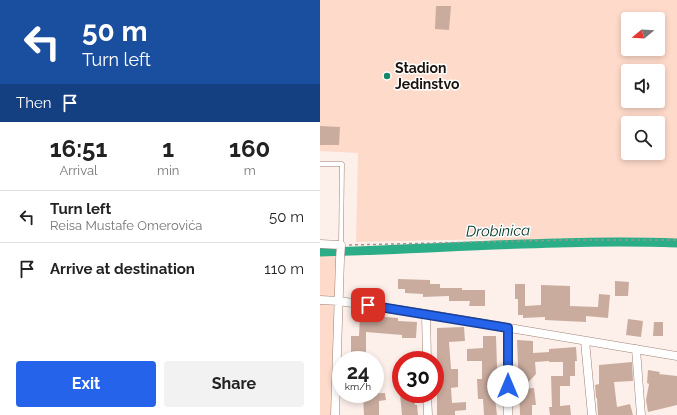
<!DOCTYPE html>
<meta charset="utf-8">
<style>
body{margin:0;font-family:Raleway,sans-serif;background:#f2f2f2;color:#222;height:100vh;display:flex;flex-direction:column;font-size:15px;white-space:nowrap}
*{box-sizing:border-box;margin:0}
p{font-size:13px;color:#767676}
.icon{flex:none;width:22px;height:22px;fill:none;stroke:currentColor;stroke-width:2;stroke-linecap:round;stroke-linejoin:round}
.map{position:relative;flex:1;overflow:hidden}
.details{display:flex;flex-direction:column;background:#fff;width:320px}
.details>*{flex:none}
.top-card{background:#1a4fa0;color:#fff;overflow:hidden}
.needle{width:26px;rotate:252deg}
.controls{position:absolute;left:301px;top:12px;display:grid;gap:8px}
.controls a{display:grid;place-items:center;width:44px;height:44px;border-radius:4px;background:#fff;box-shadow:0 2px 6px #0003;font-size:20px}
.speed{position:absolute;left:12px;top:351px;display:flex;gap:8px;font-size:20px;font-weight:700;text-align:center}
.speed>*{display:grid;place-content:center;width:52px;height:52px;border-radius:50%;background:#fff;box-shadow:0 2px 6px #0003;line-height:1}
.speed small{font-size:10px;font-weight:400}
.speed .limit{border:6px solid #d22;background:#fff;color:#111}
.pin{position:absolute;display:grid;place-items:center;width:34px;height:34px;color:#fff;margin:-17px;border-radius:8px;box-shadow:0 2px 6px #0006}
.me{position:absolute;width:44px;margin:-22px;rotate:0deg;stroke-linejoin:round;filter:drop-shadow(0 0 3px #0008)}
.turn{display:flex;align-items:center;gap:14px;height:84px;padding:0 16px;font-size:18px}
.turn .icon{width:52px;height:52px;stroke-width:2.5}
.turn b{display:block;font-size:28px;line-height:34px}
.then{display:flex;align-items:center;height:38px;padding:0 16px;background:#0003;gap:8px;font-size:15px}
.eta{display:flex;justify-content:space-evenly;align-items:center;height:68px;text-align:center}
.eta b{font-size:24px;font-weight:700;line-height:28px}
.button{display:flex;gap:8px;margin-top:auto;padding:8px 16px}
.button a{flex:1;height:46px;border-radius:4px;background:#2563eb;color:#fff;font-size:16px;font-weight:700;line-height:46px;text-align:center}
.button a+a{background:#f2f2f2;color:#222}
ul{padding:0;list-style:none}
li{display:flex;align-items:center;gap:12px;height:52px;padding:0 16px;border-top:1px solid #e0e0e0}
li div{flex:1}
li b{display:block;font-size:15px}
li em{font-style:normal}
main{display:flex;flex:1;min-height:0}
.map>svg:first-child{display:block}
.green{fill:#fedaca;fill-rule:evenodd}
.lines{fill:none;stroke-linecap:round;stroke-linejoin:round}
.canal{stroke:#2bae88;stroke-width:9}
.building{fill:#caac9f}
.service-casing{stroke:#9f8276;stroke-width:5}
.minor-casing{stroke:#9f8276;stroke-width:9}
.path{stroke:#9d928d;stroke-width:1.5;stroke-dasharray:3 3;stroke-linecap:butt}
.service{stroke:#fff;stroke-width:4}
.minor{stroke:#fff;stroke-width:8}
.route-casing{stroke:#184099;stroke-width:10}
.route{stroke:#2563eb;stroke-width:7}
.poi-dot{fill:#158868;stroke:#fff;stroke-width:1.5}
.labels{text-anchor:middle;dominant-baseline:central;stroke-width:3;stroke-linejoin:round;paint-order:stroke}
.poi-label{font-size:14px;font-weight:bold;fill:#1d130e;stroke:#fff;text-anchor:start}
.water-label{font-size:15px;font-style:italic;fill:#003627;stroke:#fff}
</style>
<main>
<section class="details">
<div class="top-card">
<div class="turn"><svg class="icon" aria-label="left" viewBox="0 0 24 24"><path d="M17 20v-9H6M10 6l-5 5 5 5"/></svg><div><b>50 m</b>Turn left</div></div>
<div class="then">Then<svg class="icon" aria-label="arrive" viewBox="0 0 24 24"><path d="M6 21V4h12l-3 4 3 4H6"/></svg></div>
</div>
<div class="eta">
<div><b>16:51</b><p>Arrival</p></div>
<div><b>1</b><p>min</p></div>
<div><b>160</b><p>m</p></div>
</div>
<ul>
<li><svg class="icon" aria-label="left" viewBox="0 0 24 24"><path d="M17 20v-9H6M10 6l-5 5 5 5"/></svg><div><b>Turn left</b><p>Reisa Mustafe Omerovića</p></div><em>50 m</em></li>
<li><svg class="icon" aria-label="arrive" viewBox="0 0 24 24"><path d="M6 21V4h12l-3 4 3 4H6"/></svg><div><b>Arrive at destination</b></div><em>110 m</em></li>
</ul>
<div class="button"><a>Exit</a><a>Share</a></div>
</section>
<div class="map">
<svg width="357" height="415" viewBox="0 0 357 415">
<rect width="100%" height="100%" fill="#fdf0eb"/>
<path class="green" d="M0 0H357V244L245 243 172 245 171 239 36 242 38 153 0 151ZM308 19H338V49H308ZM308 71H338V101H308ZM308 123H338V153H308Z
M0 252H11L20 259 15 415H0Z"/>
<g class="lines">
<path class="canal" d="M0 252C119 249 238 239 357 243"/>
</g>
<path class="building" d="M116 6H131L129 30 115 29Z
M0 126 20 127 19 145H0Z
M78 279 110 280V284H120V288H142V290H165V306H149L150 301H129V296L103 297V294L85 293V289H78Z
M295 281 309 282 308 296H295Z
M195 284H205V306L221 305V285L250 286V306L278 307 279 294 290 295 288 318 266 316V322L225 320V317L203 318V315H198V299H195Z
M40 315 78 318V321L97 322 96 338H82V335L46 332V360H31V336H39Z
M308 319 323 321 321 337 306 335Z
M334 322H343V336H333Z
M144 327 145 341 129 342 131 369H138V387L131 388 132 403 146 402V410L135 411V415H117V328Z
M163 336H176L178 398H175L177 415H164L163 399H158L157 379H162V361H147V349L163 348Z
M197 340 213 341V353L229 352V349L256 347 257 361H255V376H250V386H240V406L250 405 251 415H230L229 407H232L231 376H243V362H229V361L215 362 216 374 202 389 214 388 216 405H212V415H200Z
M312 362 313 381 294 382 297 407 310 404 313 415H278L277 398H276L275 385 279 384V365Z
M328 370 340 372 339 374 357 376V405L328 412 326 400 329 384 327 383Z
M65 393 66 400 59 401V415H44L43 394Z
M80 394H94L95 405H97L98 415H82Z"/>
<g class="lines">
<g class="service-casing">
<path id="service" d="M0 164H22L21 245"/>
</g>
<g class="minor-casing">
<path id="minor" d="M0 244 21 245 20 259 15 415
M0 300 19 301 106 314 357 356
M106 314 107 360
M265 341 272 415
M316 349 321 415
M107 394 108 415
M188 415V328"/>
</g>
<path class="path" d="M29 245 247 240H357"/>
<use href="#service" class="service"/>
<use href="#minor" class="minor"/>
</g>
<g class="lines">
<g class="route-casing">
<path id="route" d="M48 305 188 328V386"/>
</g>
<use href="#route" class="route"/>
</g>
<circle class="poi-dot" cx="67" cy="76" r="4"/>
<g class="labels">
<g class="poi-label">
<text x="75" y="68">Stadion<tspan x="75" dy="16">Jedinstvo</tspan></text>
</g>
<g class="water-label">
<text transform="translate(178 231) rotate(-1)">Drobinica</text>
</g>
</g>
</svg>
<div class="controls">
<a><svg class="needle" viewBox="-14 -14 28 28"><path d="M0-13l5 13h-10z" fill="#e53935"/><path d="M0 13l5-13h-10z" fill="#767676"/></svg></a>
<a><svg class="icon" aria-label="sound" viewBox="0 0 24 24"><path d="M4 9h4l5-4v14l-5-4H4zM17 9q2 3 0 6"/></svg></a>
<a><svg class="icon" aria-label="search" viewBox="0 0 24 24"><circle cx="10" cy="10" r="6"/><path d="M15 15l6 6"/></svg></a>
</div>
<div class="speed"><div>24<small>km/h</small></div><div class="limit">30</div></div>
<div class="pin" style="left:48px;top:305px;background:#d93025"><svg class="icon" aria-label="arrive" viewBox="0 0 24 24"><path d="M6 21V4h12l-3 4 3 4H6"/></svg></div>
<svg class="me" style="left:188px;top:386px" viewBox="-20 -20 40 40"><circle r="19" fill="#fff"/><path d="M0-13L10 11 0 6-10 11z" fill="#2563eb"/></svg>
</div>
</main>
